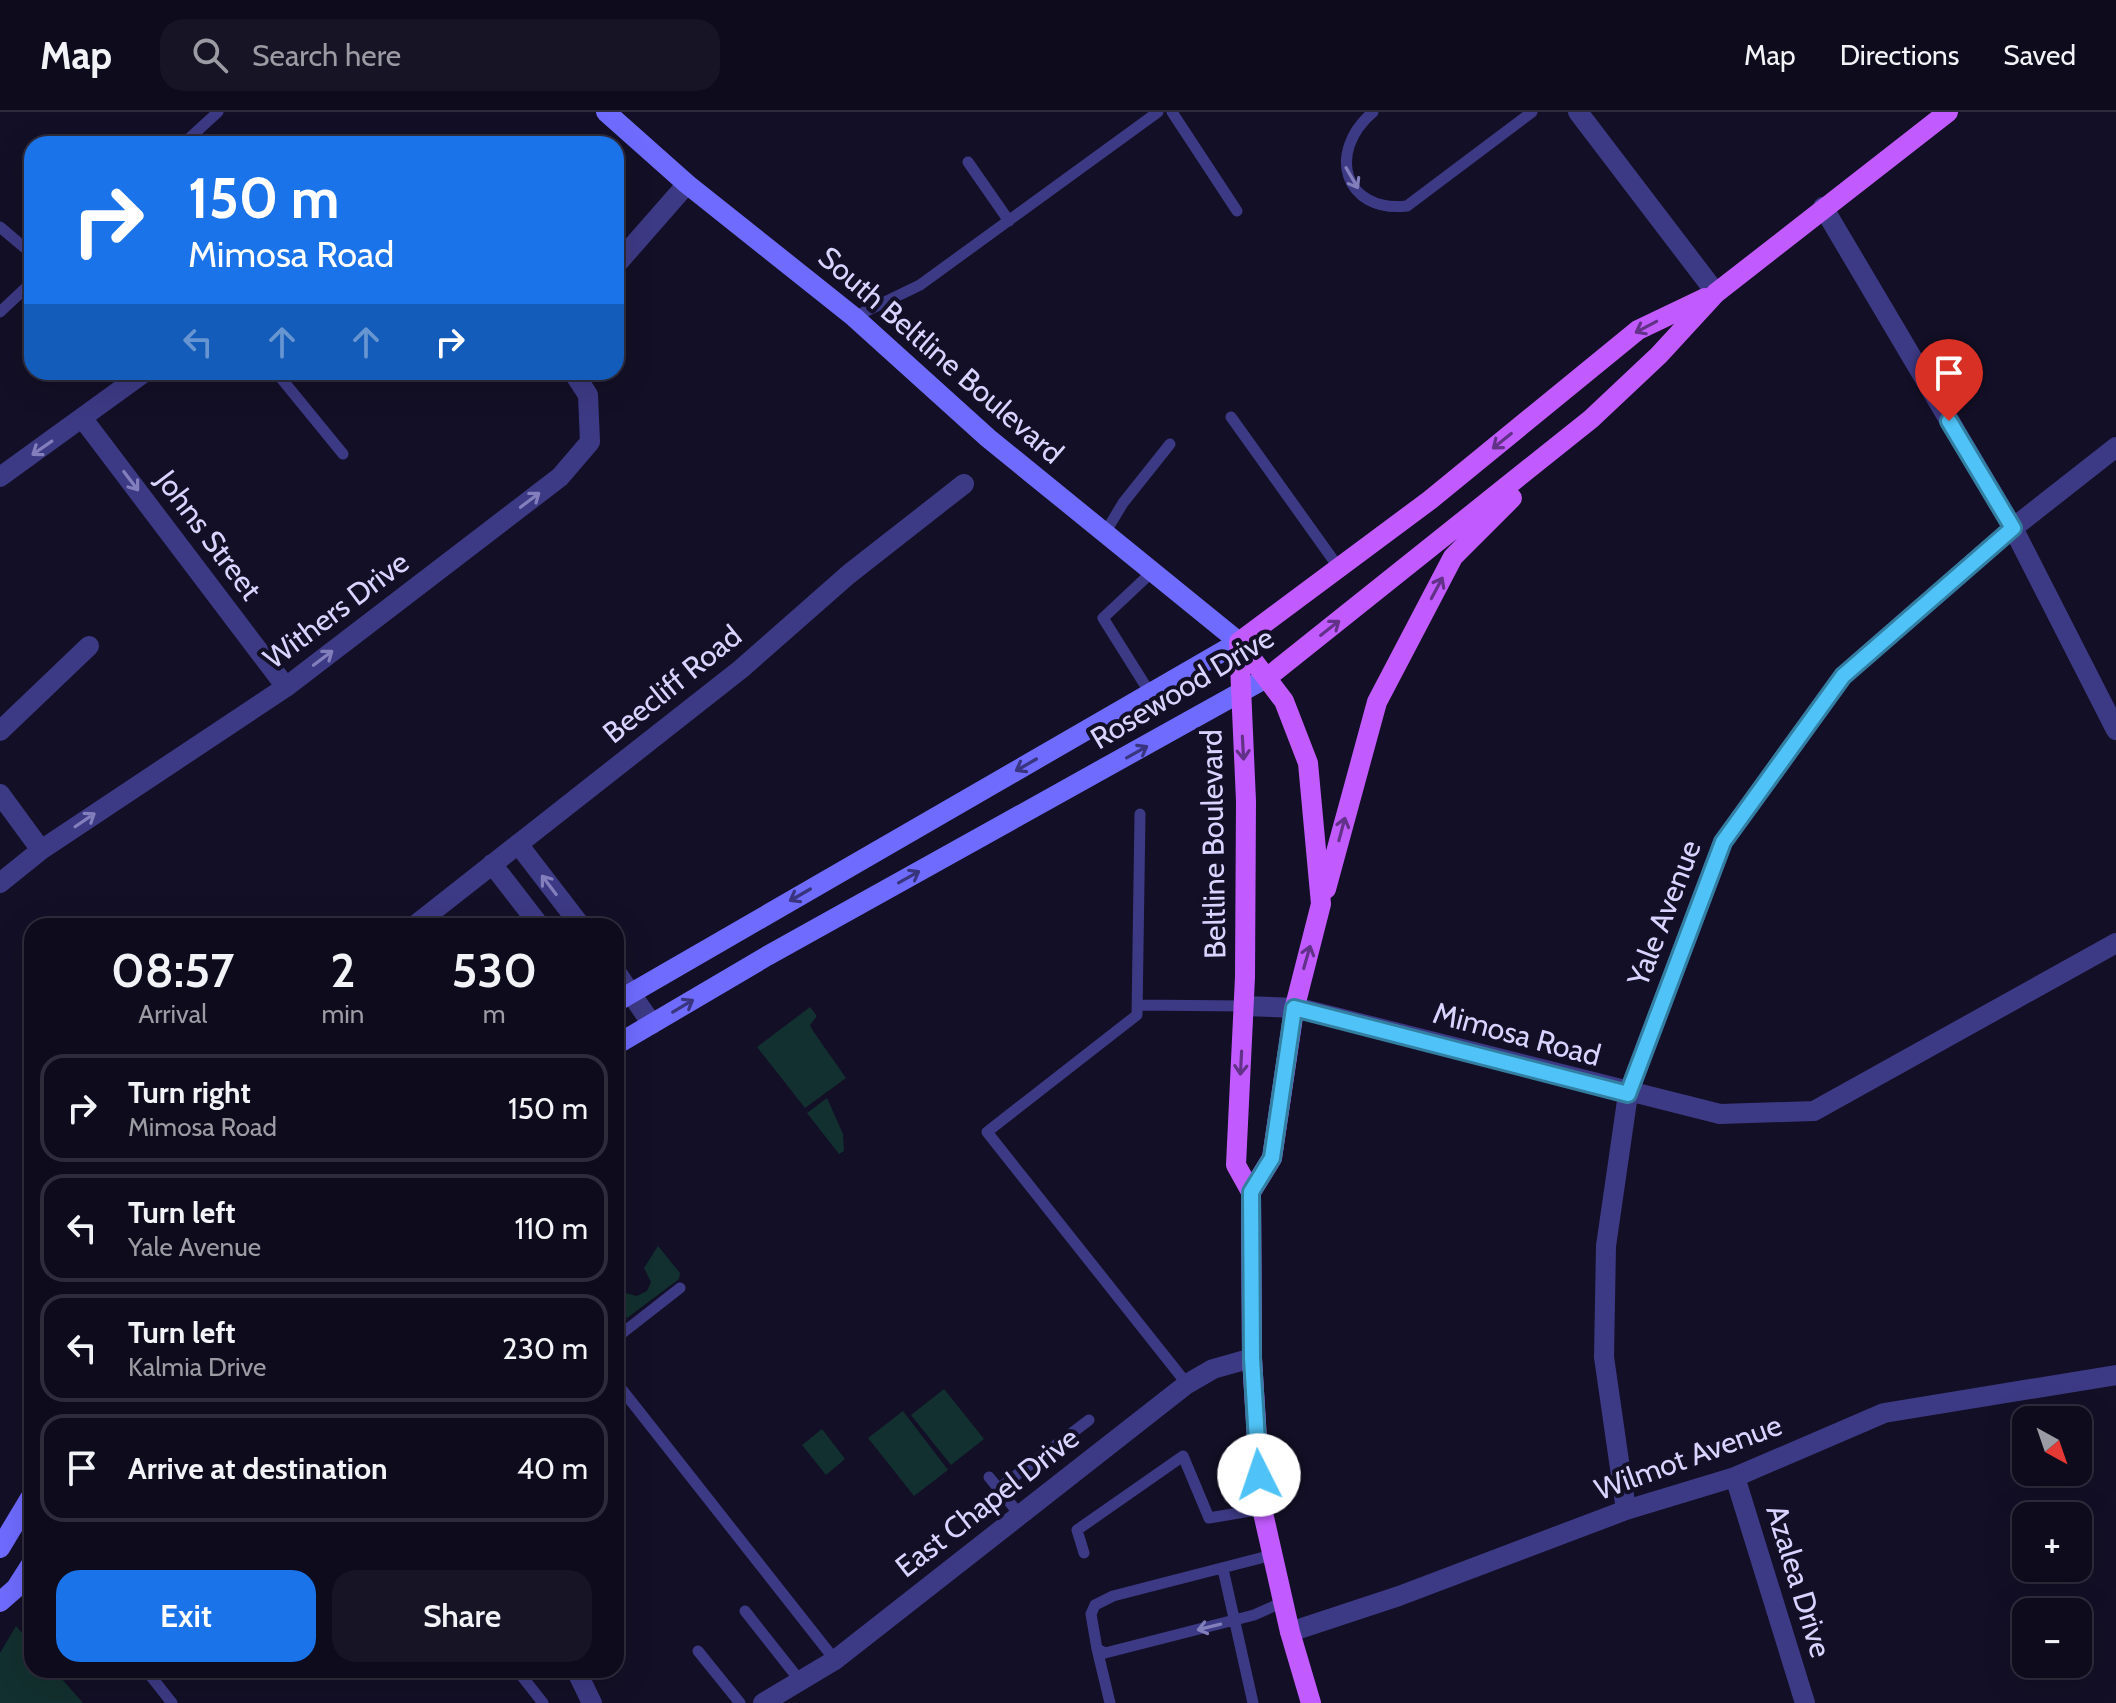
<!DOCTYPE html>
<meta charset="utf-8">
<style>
body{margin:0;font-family:Cabin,sans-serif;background:#171425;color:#f1f3f6;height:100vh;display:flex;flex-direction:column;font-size:30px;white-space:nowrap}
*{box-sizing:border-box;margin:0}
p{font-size:26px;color:#9b9ba3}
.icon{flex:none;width:44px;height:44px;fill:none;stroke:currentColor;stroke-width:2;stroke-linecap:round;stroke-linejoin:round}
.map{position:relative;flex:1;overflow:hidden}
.details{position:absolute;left:24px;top:806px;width:600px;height:760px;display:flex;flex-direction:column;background:#0e0b1c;border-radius:24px;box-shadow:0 8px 32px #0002,0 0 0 2px #2e2b3b}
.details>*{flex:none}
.guide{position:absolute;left:24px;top:24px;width:600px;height:244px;border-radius:24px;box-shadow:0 8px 32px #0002,0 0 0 2px #2e2b3b;background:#1a73e8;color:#fff;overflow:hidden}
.needle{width:52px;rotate:140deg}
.controls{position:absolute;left:2012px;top:1294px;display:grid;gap:16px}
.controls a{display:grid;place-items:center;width:80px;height:80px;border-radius:16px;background:#0e0b1c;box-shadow:0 8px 32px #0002,0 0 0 2px #2e2b3b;font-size:40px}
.pin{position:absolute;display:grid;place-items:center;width:68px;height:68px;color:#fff;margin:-82px -34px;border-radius:50% 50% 50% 0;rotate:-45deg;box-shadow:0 0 8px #0007}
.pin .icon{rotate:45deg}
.me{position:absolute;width:88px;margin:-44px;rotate:356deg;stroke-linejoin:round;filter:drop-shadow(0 0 6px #0008)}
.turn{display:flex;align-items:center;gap:28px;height:168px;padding:0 32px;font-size:36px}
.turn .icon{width:104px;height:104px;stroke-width:2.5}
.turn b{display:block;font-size:56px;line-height:68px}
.lanes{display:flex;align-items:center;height:76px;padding:0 32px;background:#0003;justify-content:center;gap:40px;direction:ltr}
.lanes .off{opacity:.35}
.eta{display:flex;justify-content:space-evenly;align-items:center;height:136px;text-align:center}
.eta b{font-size:48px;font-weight:600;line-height:56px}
.primary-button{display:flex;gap:16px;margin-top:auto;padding:16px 32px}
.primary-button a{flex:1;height:92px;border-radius:24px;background:#1a73e8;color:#fff;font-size:32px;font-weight:600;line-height:92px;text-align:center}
.primary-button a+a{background:#171425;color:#f1f3f6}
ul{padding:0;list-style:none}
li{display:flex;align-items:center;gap:24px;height:108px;margin:0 16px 12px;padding:0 16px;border:4px solid #2e2b3b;border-radius:24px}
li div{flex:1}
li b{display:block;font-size:30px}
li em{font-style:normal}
header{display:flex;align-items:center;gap:48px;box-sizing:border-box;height:112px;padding:0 40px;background:#0e0b1c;border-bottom:2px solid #2e2b3b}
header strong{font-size:38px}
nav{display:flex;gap:44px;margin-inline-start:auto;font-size:28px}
.search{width:560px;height:72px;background:#171425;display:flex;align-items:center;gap:20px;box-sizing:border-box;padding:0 28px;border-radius:24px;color:#9b9ba3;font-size:30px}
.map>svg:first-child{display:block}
.green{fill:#12302f}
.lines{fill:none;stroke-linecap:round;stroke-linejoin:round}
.service{stroke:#3d3a85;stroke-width:11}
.minor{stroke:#3d3a85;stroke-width:20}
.secondary{stroke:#6f6bff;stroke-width:20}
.primary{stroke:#c25bff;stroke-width:20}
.oneway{stroke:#837fbc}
.oneway2{stroke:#623188}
.oneway3{stroke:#38347d}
.route-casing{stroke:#337fa1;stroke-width:20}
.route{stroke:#4fc3f7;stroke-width:14}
.labels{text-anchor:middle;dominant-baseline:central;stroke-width:8;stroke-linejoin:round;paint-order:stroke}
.street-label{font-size:30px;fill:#d9d4ff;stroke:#130f26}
</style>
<header>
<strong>Map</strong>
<div class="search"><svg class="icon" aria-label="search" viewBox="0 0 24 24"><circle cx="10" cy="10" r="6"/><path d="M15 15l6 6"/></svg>Search here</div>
<nav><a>Map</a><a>Directions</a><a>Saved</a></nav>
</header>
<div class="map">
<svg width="2116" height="1591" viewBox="0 0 2116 1591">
<rect width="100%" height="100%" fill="#130f26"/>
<path class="green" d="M810 895 817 904 810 913 813 919 846 966 805 996 757 935Z
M827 986 843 1022 844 1039 839 1042 807 1001Z
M658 1134 680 1161 679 1167 627 1206 617 1193 625 1181 637 1184 647 1179 651 1170 644 1156Z
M944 1277 984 1327 951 1353 911 1303Z
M903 1299 948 1358 914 1384 868 1326Z
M822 1317 845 1347 826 1363 802 1333Z
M16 1514 32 1532V1558H54L83 1591H0V1541Z"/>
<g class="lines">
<path class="service" d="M1172 0 1237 99
M1373 0C1326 40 1344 101 1407 94L1532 0
M183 32 218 0
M968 50 1009 109
M0 115 32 142
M0 200 32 170
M854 205 920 173 1158 0
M276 260 343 342
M1231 305 1339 456
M1105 421 1123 391 1170 332
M1150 581 1103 506 1152 460
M1140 702 1137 903 987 1020 1187 1272
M1137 893 1244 894
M616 1226 680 1176
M616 1270 835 1548
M989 1365 1020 1403
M998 1377 1089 1308
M1084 1441 1077 1418 1183 1344 1209 1406 1262 1397
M1272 1443 1113 1484 1095 1493 1091 1502 1097 1537 1105 1541 1254 1503 1283 1490
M1223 1457 1253 1591
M745 1499 801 1570
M1097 1537 1110 1591
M698 1539 740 1591
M146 1558 172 1591
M517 1558 543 1591"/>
<path class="minor" d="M1578 0 1716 181
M1823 95 2013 416 2116 618
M616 153 687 72
M83 307 286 575
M0 365 145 260
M0 619 89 534
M0 682 41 738
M518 732 581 814
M492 752 540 814
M0 771 41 738 286 575 560 365 590 330 588 283 573 260
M414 814 741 557 849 462 964 372
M616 860 652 912
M1244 894 1299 896 1720 1002 1814 999 2116 831
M1735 1365 1805 1591
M1626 1398 1604 1245 1606 1134 1628 982 1723 730 1843 564 2013 416 2116 335
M1290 1520 1399 1484 1626 1398 1735 1365 1884 1301 2116 1263
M576 1558 592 1591
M763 1591 835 1548 1187 1272 1213 1257 1252 1246"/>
<path class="secondary" d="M606 0 687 72 854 205 988 326 1239 530 616 890
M616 933 767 844 1268 565
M0 1436 32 1383
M0 1490 16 1476 32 1451"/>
<path class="primary" d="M1239 530 1246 689 1245 865 1236 1053 1251 1080 1252 1246 1261 1392 1290 1520 1311 1591
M1239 530 1430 388 1638 218 1705 186
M1239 530 1284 589 1308 651 1321 792 1294 898 1272 1046 1251 1080
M1268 565 1591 307 1659 243 1716 181 1948 0
M1326 777 1377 590 1453 445 1512 386"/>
</g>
<defs><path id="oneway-shaft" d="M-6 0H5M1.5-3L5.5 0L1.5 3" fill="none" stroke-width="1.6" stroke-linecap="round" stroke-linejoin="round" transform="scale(2)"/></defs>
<g class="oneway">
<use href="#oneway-shaft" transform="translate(1352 66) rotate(60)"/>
<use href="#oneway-shaft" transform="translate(42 336) rotate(145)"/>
<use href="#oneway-shaft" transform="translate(131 369) rotate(53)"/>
<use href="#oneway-shaft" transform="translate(530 388) rotate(-37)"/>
<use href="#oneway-shaft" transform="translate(323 546) rotate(-37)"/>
<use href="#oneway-shaft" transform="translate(85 708) rotate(-34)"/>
<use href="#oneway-shaft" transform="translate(549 773) rotate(-127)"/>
<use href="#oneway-shaft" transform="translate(1209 1515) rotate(166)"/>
</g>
<g class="oneway2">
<use href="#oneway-shaft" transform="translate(1646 215) rotate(152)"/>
<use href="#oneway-shaft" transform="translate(1502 329) rotate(141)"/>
<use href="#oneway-shaft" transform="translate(1437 476) rotate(-62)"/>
<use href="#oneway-shaft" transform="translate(1330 516) rotate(-38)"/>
<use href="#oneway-shaft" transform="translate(1243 636) rotate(87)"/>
<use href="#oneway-shaft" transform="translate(1342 717) rotate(-75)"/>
<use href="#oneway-shaft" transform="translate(1307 845) rotate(-74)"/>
<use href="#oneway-shaft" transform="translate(1241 951) rotate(93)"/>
</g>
<g class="oneway3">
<use href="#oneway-shaft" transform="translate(1137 640) rotate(-29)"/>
<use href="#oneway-shaft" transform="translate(1026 653) rotate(150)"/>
<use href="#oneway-shaft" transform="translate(909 765) rotate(-29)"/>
<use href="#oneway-shaft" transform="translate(800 783) rotate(150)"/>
<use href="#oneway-shaft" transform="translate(683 894) rotate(-31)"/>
</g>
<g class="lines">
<g class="route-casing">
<path id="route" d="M1259 1363 1252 1246 1251 1080 1272 1046 1294 896 1628 982 1723 730 1843 564 2013 416 1949 309"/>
</g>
<use href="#route" class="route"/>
</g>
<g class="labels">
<g class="street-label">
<text transform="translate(941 243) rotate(41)">South Beltline Boulevard</text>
<text transform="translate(209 423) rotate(53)">Johns Street</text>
<text transform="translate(336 498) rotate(-37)">Withers Drive</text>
<text transform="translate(672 572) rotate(-39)">Beecliff Road</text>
<text transform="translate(1182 576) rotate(-31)">Rosewood Drive</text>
<text transform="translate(1213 732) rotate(-91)">Beltline Boulevard</text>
<text transform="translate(1664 801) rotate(-69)">Yale Avenue</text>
<text transform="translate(1517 922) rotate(15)">Mimosa Road</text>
<text transform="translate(1688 1345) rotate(-20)">Wilmot Avenue</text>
<text transform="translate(987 1390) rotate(-38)">East Chapel Drive</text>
<text transform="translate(1799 1469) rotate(73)">Azalea Drive</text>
</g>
</g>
</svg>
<div class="controls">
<a><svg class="needle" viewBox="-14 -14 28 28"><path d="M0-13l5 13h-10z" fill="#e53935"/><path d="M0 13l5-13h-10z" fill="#9b9ba3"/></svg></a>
<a>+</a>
<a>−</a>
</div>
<div class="pin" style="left:1949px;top:309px;background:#d93025"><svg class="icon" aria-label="arrive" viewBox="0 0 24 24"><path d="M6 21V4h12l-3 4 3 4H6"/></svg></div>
<svg class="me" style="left:1259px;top:1363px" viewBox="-20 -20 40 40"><circle r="19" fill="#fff"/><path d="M0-13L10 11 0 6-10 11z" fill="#4fc3f7"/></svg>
<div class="guide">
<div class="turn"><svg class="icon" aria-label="right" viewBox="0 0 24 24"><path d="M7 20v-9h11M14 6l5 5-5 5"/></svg><div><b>150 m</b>Mimosa Road</div></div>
<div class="lanes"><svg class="icon off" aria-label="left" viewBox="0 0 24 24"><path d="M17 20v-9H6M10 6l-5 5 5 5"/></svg><svg class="icon off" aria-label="ahead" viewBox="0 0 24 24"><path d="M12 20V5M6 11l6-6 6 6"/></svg><svg class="icon off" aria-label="ahead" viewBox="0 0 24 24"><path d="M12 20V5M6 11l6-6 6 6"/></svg><svg class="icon" aria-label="right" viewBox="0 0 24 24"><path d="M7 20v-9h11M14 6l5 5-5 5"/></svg></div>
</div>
<section class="details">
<div class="eta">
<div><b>08:57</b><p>Arrival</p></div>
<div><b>2</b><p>min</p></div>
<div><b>530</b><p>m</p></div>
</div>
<ul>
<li><svg class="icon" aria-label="right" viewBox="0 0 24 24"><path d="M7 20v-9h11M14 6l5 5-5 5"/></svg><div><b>Turn right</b><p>Mimosa Road</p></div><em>150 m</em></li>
<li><svg class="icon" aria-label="left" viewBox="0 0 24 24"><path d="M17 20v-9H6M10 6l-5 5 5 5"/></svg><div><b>Turn left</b><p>Yale Avenue</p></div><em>110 m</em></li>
<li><svg class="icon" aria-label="left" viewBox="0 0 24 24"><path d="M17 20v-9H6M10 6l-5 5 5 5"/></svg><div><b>Turn left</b><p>Kalmia Drive</p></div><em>230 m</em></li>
<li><svg class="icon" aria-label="arrive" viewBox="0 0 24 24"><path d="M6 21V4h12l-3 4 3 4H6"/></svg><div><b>Arrive at destination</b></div><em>40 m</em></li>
</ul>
<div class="primary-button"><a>Exit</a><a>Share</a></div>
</section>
</div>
